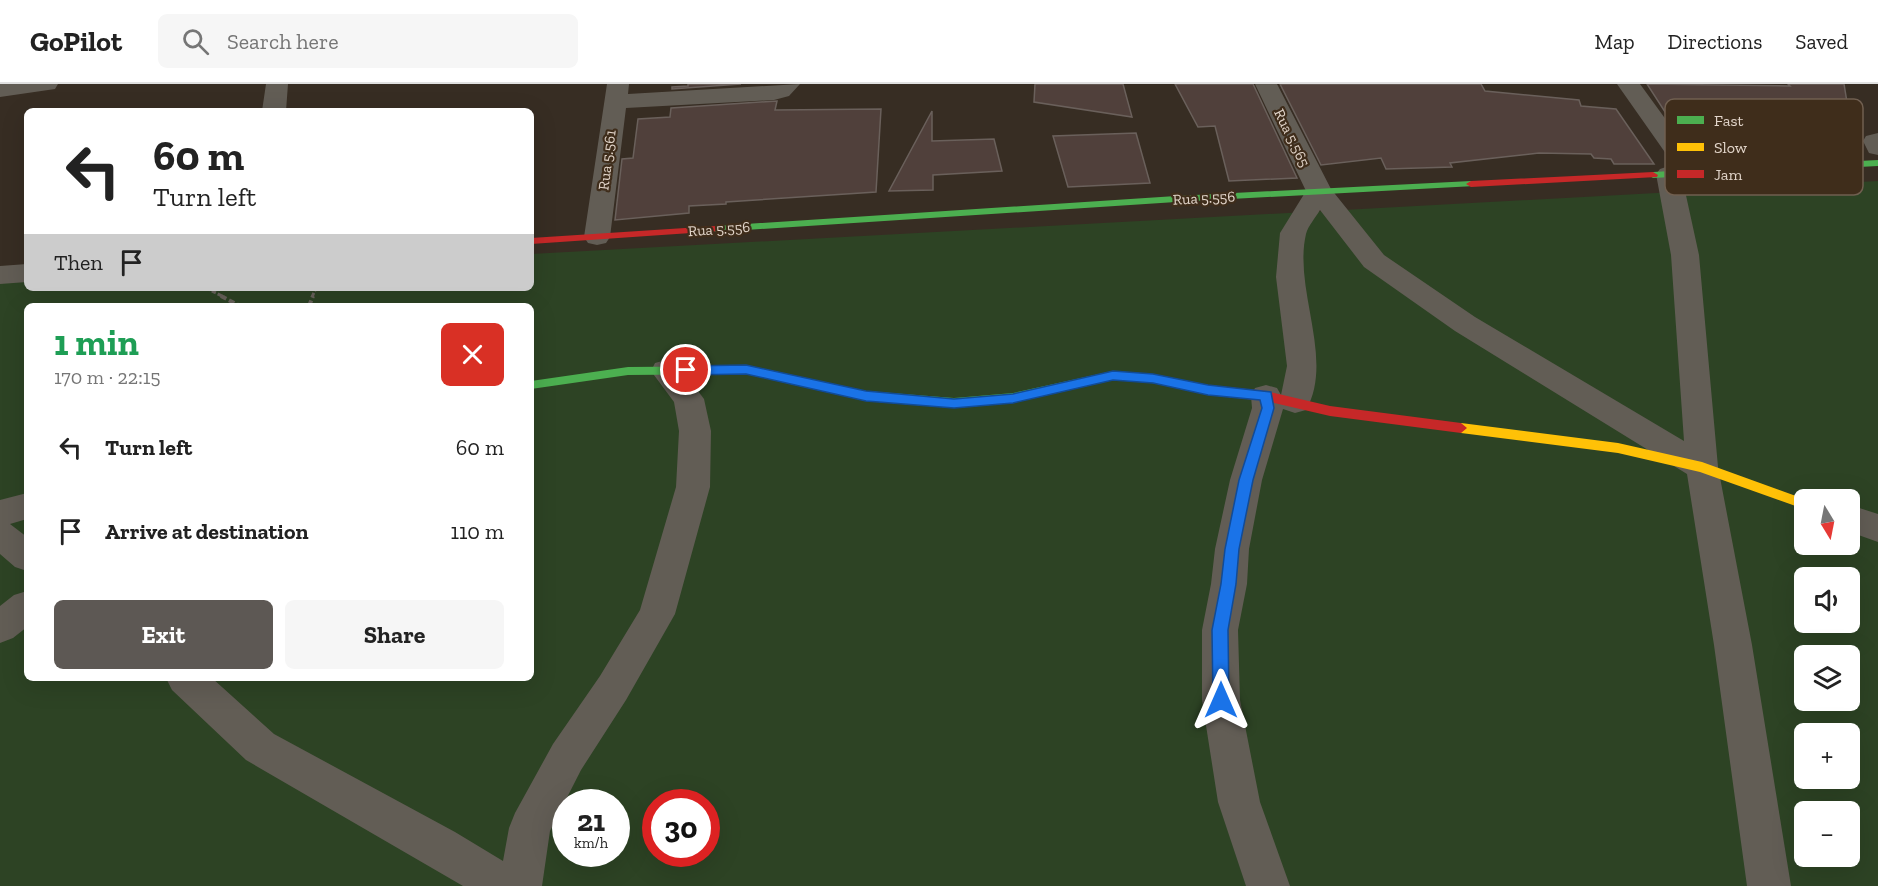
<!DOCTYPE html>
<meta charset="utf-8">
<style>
body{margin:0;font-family:"Zilla Slab",serif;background:#f6f6f6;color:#222;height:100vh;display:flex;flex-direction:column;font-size:22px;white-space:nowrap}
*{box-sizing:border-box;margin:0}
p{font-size:20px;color:#767676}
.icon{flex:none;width:33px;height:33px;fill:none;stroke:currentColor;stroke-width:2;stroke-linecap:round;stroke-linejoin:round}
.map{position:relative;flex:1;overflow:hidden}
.side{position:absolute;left:24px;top:219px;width:510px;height:378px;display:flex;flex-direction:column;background:#fff;border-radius:9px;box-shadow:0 6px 24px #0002}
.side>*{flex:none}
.top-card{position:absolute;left:24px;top:24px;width:510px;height:183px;border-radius:9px;box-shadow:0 6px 24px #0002;background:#fff;color:#222;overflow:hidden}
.needle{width:39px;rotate:170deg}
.tools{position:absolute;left:1794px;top:405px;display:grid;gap:12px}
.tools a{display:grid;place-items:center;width:66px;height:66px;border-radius:9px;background:#fff;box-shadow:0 6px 24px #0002;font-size:30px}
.speed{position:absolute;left:552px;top:705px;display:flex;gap:12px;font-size:30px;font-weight:700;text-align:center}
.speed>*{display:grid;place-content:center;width:78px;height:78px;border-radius:50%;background:#fff;box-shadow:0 6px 24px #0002;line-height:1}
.speed small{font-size:15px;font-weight:400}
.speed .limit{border:9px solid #d22;background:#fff;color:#111}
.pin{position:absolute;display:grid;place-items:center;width:51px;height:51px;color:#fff;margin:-26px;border:3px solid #fff;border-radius:50%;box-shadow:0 2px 6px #0007}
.me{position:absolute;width:66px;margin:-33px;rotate:0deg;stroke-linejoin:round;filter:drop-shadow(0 0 4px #0008)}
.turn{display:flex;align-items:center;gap:21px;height:126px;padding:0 30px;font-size:27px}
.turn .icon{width:78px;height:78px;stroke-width:2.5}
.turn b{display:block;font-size:42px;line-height:51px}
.then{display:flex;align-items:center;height:57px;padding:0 30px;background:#0003;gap:12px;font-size:22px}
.round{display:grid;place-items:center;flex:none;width:63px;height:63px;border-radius:9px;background:#f6f6f6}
.overview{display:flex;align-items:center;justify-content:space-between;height:102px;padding:0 30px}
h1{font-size:36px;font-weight:800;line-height:45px;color:#1e9e55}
.cta{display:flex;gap:12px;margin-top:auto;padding:12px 30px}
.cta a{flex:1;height:69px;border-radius:9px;background:#5d5854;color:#fff;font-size:24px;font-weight:800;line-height:69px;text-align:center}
.cta a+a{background:#f6f6f6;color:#222}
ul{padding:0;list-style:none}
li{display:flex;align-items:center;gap:18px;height:84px;padding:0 30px}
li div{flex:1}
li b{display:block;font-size:22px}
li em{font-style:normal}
header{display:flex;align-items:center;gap:36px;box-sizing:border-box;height:84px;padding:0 30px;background:#fff;border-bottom:2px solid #e0e0e0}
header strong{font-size:28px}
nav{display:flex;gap:33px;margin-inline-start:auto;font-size:21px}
.search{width:420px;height:54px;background:#f6f6f6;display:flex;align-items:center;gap:15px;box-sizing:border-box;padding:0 21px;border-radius:9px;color:#767676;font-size:22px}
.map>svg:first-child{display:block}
.green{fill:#2d4324;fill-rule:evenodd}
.building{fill:#50403b;stroke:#6a605b;stroke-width:1.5}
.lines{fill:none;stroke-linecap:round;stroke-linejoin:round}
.path-far1{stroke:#6a645d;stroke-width:3;stroke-dasharray:4.5 2;stroke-linecap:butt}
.path{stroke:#6a645d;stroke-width:4;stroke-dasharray:6 3;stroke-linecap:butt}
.street{fill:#625d55;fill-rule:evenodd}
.fast{fill:#4caf50;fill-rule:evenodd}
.slow{fill:#ffc107;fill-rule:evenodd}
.jam{fill:#c62828;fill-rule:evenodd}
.route{fill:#1a73e8;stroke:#114b97;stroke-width:1.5}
.labels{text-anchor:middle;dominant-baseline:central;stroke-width:4.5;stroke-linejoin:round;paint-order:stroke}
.far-street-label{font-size:15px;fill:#e2d5ca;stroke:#3f2d1b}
.key{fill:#3f2d1b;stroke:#705f50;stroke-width:1.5}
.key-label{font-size:16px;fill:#e2d5ca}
</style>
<header>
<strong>GoPilot</strong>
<div class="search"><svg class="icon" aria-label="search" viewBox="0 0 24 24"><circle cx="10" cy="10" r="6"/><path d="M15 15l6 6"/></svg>Search here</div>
<nav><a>Map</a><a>Directions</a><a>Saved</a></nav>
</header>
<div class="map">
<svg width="1878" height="802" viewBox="0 0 1878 802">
<rect width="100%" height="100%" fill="#372d23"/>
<path class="green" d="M1878 97V802H0V198L27 197V204H531V170ZM27 222H531V594H27ZM1804 416H1850V460H1804ZM1804 494H1850V538H1804ZM1804 572H1850V616H1804ZM1804 650H1850V694H1804ZM566 718H616V770H566ZM656 718H706V770H656ZM1804 728H1850V772H1804Z"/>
<path class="building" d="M688 0H741L672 5V3L688 2Z
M1035 0H1123L1132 33 1034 18Z
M1175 0H1253L1297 94 1229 97 1215 42 1198 43Z
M1280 0H1481L1485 7 1579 16 1581 22 1616 25 1654 80H1614L1611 75 1594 74 1591 70 1539 69 1450 79 1452 83 1386 85 1381 74 1321 81Z
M1647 0 1790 2 1788 0H1844L1855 67 1754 71 1744 60H1739L1724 48H1678Z
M777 17 775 26 881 25 876 108 726 118V120L689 122V129L615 136 622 75 633 74 638 35 670 33 671 24Z
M932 27V57L994 55 1002 87 933 91V106L889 107Z
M1136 49 1150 99 1068 103 1053 52Z"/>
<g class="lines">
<path class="path-far1" d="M206 204 224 213
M312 213 316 204"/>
<path class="path" d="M221 212 240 222
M309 222 313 212"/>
<path class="street" d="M0 0H58L55 5 0 13Z
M266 0H288L286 27H262Z
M607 0H629L628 10 800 0 789 12 774 16 626 24 610 153 606 159 597 161 588 159 584 153Z
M1255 0H1277L1331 105 1384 171 1475 233 1684 357 1671 171 1656 90 1660 85 1669 82 1676 84 1617 0H1640L1704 88 1700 93 1691 96 1682 93 1699 171 1718 383 1752 561 1791 802H1747L1714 561 1687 390 1455 247 1364 183 1320 126C1316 133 1308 142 1306 150 1293 206 1335 275 1306 326L1295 329 1283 325 1262 396 1249 465 1247 500 1238 546 1240 616 1260 718 1290 802H1246L1218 718 1202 616V546L1211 500 1215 465 1230 396 1252 324 1251 312 1255 304 1266 301 1277 304 1281 311 1287 282 1276 193 1280 149 1306 107Z
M1878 49V71L1869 69 1863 57 1866 52Z
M27 180V198L0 200V182Z
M666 276 677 279 704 315 711 347 710 403 675 530 626 616 581 686 550 747 542 802H463L246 676 172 606 166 594H212L274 650 455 748 503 777 509 744 515 729 553 660 600 592 640 526 676 403 679 347 674 318 651 287 655 279Z
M27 409V435L10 440 27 453V487L15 483 0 470V416Z
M1850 421 1878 430V458L1850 448Z
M27 507V543L13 554 0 559V522L14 511Z"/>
<path class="fast" d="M1878 76V82L1653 94 1648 91 1653 88Z
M1471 97 1475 98V102L1176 118 716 148 711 145 716 142 1176 112Z
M746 282 866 307 954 314 1013 309 1113 287 1161 292 1167 296 1161 300 1113 295 1013 319 954 324 866 317 746 290 628 291 531 305V297L628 283Z"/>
<path class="slow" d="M1461 339 1618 359 1702 378 1807 416H1804V425L1700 388 1618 369 1461 349 1455 344Z"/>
<path class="jam" d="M1653 88 1658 91 1657 93 1471 103 1466 100 1471 97Z
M716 142 721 145 720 147 531 160V154Z
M1161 292 1208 301 1266 307 1330 322 1461 339 1467 344 1461 349 1330 332 1266 317 1208 311 1157 299 1155 296Z"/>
</g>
<path class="route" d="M746 281 866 307 954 315 1013 310 1113 287 1153 290 1208 301 1271 308 1274 324 1253 396 1239 465 1236 500 1228 546 1229 616 1226 621 1221 623 1215 621 1213 616 1212 546 1221 500 1225 465 1239 396 1262 324 1260 316 1208 311 1153 299 1113 296 1013 319 954 324 866 317 746 290 686 291 679 286 686 282Z"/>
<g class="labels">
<g class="far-street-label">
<text transform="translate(1292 54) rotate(64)">Rua 5.565</text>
<text transform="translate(607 76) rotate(-83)">Rua 5.561</text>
<text transform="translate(1204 114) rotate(-3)">Rua 5.556</text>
<text transform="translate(719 145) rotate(-4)">Rua 5.556</text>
</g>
</g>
<rect x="1665" y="15" width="198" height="96" rx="9" class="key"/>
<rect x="1677" y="32" width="27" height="8" fill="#4caf50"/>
<rect x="1677" y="59" width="27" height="8" fill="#ffc107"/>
<rect x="1677" y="86" width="27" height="8" fill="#c62828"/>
<g class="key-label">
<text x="1714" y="42">Fast</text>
<text x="1714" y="69">Slow</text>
<text x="1714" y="96">Jam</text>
</g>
</svg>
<div class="tools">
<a><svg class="needle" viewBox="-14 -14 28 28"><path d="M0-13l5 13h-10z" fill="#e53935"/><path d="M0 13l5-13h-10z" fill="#767676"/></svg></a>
<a><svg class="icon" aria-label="sound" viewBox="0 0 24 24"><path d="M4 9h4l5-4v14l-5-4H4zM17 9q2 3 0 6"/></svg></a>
<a><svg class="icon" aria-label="layers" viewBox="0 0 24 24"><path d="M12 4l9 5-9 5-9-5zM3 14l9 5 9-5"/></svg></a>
<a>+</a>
<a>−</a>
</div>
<div class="speed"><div>21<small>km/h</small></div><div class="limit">30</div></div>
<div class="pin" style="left:686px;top:286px;background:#d93025"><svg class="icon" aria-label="arrive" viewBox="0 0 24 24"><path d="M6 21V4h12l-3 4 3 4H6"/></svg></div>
<svg class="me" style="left:1221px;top:616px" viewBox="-20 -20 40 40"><path d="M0-17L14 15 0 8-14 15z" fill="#1a73e8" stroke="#fff" stroke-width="4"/></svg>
<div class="top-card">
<div class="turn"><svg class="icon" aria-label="left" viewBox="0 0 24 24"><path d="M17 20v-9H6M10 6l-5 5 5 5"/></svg><div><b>60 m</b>Turn left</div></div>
<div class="then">Then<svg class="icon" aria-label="arrive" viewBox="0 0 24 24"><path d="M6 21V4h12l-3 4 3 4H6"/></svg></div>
</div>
<section class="side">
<div class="overview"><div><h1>1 min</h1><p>170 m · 22:15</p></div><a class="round" style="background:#d93025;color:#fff"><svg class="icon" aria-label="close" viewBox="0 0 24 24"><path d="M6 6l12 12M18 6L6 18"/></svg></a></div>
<ul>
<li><svg class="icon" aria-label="left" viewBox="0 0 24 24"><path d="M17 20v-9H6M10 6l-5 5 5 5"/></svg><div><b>Turn left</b></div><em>60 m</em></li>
<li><svg class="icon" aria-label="arrive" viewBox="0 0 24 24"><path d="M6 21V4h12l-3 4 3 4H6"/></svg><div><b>Arrive at destination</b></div><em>110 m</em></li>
</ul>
<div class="cta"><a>Exit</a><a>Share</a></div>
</section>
</div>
